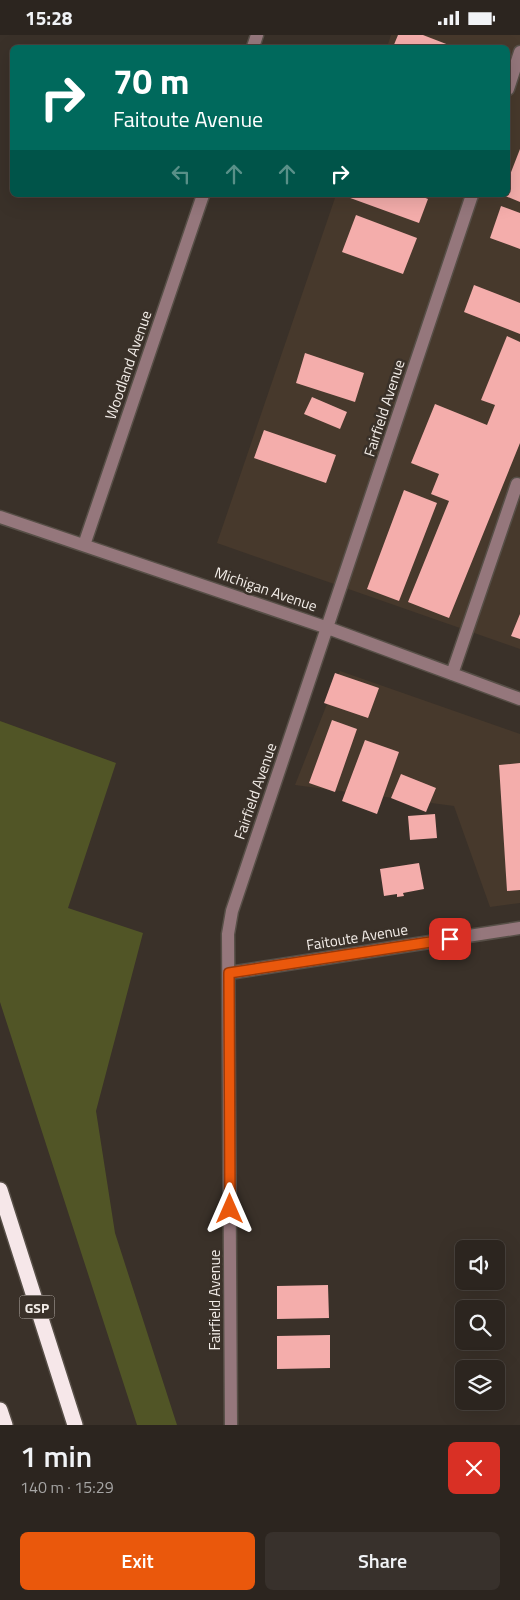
<!DOCTYPE html>
<meta charset="utf-8">
<style>
body{margin:0;font-family:"Titillium Web",sans-serif;background:#38312c;color:#f1f3f6;height:100vh;display:flex;flex-direction:column;font-size:19px;white-space:nowrap}
*{box-sizing:border-box;margin:0}
p{font-size:16px;color:#a6a5a4}
.icon{flex:none;width:28px;height:28px;fill:none;stroke:currentColor;stroke-width:2;stroke-linecap:round;stroke-linejoin:round}
.map{position:relative;height:1390px;overflow:hidden}
.sheet{display:flex;flex-direction:column;background:#2c251f;flex:1}
.sheet>*{flex:none}
.guide{position:absolute;left:10px;top:10px;width:500px;height:152px;border-radius:8px;box-shadow:0 5px 20px #0002,0 0 0 1px #48423d;background:#00695c;color:#fff;overflow:hidden}
.buttons{position:absolute;left:455px;top:1205px;display:grid;gap:10px}
.buttons a{display:grid;place-items:center;width:50px;height:50px;border-radius:8px;background:#2c251f;box-shadow:0 5px 20px #0002,0 0 0 1px #48423d;font-size:25px}
.pin{position:absolute;display:grid;place-items:center;width:42px;height:42px;color:#fff;margin:-21px;border-radius:10px;box-shadow:0 2px 8px #0006}
.me{position:absolute;width:55px;margin:-28px;rotate:0deg;stroke-linejoin:round;filter:drop-shadow(0 0 4px #0008)}
.turn{display:flex;align-items:center;gap:18px;height:105px;padding:0 20px;font-size:22px}
.turn .icon{width:65px;height:65px;stroke-width:2.5}
.turn b{display:block;font-size:35px;line-height:42px}
.lanes{display:flex;align-items:center;height:48px;padding:0 20px;background:#0003;justify-content:center;gap:25px;direction:ltr}
.lanes .off{opacity:.35}
.round{display:grid;place-items:center;flex:none;width:52px;height:52px;border-radius:8px;background:#38312c}
.headline{display:flex;align-items:center;justify-content:space-between;height:85px;padding:0 20px}
h1{font-size:30px;font-weight:600;line-height:38px}
.primary-button{display:flex;gap:10px;margin-top:auto;padding:10px 20px}
.primary-button a{flex:1;height:58px;border-radius:8px;background:#ea580c;color:#fff;font-size:20px;font-weight:600;line-height:58px;text-align:center}
.primary-button a+a{background:#38312c;color:#f1f3f6}
.status{display:flex;justify-content:space-between;align-items:center;height:35px;padding:0 25px;background:#2c251f;direction:ltr}
.status svg{height:14px;fill:currentColor}
.map>svg:first-child{display:block}
.built{fill:#47392c}
.green{fill:#515526}
.building{fill:#f4adab}
.lines{fill:none;stroke-linecap:round;stroke-linejoin:round}
.minor-casing{stroke:#574f47;stroke-width:15}
.highway-casing{stroke:#574f47;stroke-width:18}
.minor{stroke:#95777c;stroke-width:12}
.highway{stroke:#f6e7e9;stroke-width:15}
.route-casing{stroke:#983908;stroke-width:12}
.route{stroke:#ea580c;stroke-width:9}
.labels{text-anchor:middle;dominant-baseline:central;stroke-width:5;stroke-linejoin:round;paint-order:stroke}
.shield{fill:#3a3129;stroke:#bbb4ae;stroke-width:1}
.shield-label{font-size:14px;font-weight:bold;fill:#f2ece7}
.street-label{font-size:15px;fill:#f2ece7;stroke:#3a3129}
</style>
<div class="status"><b>15:28</b><svg viewBox="0 0 49 12"><path d="M0 12V9h3v3zM5 12V6h3v6zM10 12V3h3v9zM15 12V0h3v12zM26 1h20v11H26zM47 4h2v5h-2z"/></svg></div>
<div class="map">
<svg width="520" height="1390" viewBox="0 0 520 1390">
<rect width="100%" height="100%" fill="#3a3129"/>
<path class="built" d="M391 0H520V614L217 508 336 160H508V12H387Z
M340 636 520 699V868L490 872 454 771 295 750Z"/>
<path class="green" d="M0 686 116 728 68 873 143 898 96 1076 115 1198 177 1390H137L0 967Z"/>
<path class="building" d="M398 0H423L454 12H393Z
M520 114V167L503 160H508V145Z
M342 160H418L428 164 419 188Z
M501 171 520 178V214L490 203Z
M356 180 417 203 403 239 342 217Z
M474 250 520 268V299L464 277Z
M507 301 520 307V408L449 583 408 567 449 466 431 459 439 439 411 428 435 369 487 390 495 370 481 365Z
M305 318 364 338 355 367 296 348Z
M312 362 347 377 340 394 304 379Z
M264 395 336 420 326 448 254 423Z
M404 455 437 468 399 566 367 554Z
M520 579V604L511 601Z
M335 638 379 653 368 683 324 668Z
M332 685 357 694 335 757 309 748Z
M365 705 399 717 377 779 342 766Z
M520 728V855L507 856 499 730Z
M401 739 436 753 426 777 391 763Z
M435 779 437 803 410 805 408 781Z
M419 828 424 854 403 858 404 861 397 862V859L384 861 380 834Z
M328 1250 329 1283 277 1284V1251Z
M330 1300V1333L277 1334V1301Z"/>
<g class="lines">
<g class="minor-casing">
<path id="minor" d="M253 12 257 0
M508 54 520 17
M0 482 328 593 520 664
M84 510 203 160
M452 639 517 449
M229 938 520 893
M231 1390 228 899 232 876 472 160"/>
</g>
<g class="highway-casing">
<path id="highway" d="M0 1155 75 1390
M0 1375 5 1390"/>
</g>
<use href="#minor" class="minor"/>
<use href="#highway" class="highway"/>
</g>
<g class="lines">
<g class="route-casing">
<path id="route" d="M230 1174 229 938 450 904"/>
</g>
<use href="#route" class="route"/>
</g>
<g class="labels">
<rect class="shield" x="19.5" y="1260.5" width="35" height="23" rx="4"/>
<g class="shield-label">
<text x="37" y="1272">GSP</text>
</g>
<g class="street-label">
<text transform="translate(128 330) rotate(-71)">Woodland Avenue</text>
<text transform="translate(384 373) rotate(-72)">Fairfield Avenue</text>
<text transform="translate(266 554) rotate(19)">Michigan Avenue</text>
<text transform="translate(255 756) rotate(-71)">Fairfield Avenue</text>
<text transform="translate(357 902) rotate(-9)">Faitoute Avenue</text>
<text transform="translate(214 1265) rotate(-90)">Fairfield Avenue</text>
</g>
</g>
</svg>
<div class="buttons">
<a><svg class="icon" aria-label="sound" viewBox="0 0 24 24"><path d="M4 9h4l5-4v14l-5-4H4zM17 9q2 3 0 6"/></svg></a>
<a><svg class="icon" aria-label="search" viewBox="0 0 24 24"><circle cx="10" cy="10" r="6"/><path d="M15 15l6 6"/></svg></a>
<a><svg class="icon" aria-label="layers" viewBox="0 0 24 24"><path d="M12 4l9 5-9 5-9-5zM3 14l9 5 9-5"/></svg></a>
</div>
<div class="pin" style="left:450px;top:904px;background:#d93025"><svg class="icon" aria-label="arrive" viewBox="0 0 24 24"><path d="M6 21V4h12l-3 4 3 4H6"/></svg></div>
<svg class="me" style="left:230px;top:1174px" viewBox="-20 -20 40 40"><path d="M0-17L14 15 0 8-14 15z" fill="#ea580c" stroke="#fff" stroke-width="4"/></svg>
<div class="guide">
<div class="turn"><svg class="icon" aria-label="right" viewBox="0 0 24 24"><path d="M7 20v-9h11M14 6l5 5-5 5"/></svg><div><b>70 m</b>Faitoute Avenue</div></div>
<div class="lanes"><svg class="icon off" aria-label="left" viewBox="0 0 24 24"><path d="M17 20v-9H6M10 6l-5 5 5 5"/></svg><svg class="icon off" aria-label="ahead" viewBox="0 0 24 24"><path d="M12 20V5M6 11l6-6 6 6"/></svg><svg class="icon off" aria-label="ahead" viewBox="0 0 24 24"><path d="M12 20V5M6 11l6-6 6 6"/></svg><svg class="icon" aria-label="right" viewBox="0 0 24 24"><path d="M7 20v-9h11M14 6l5 5-5 5"/></svg></div>
</div>
</div>
<section class="sheet">
<div class="headline"><div><h1>1 min</h1><p>140 m · 15:29</p></div><a class="round" style="background:#d93025;color:#fff"><svg class="icon" aria-label="close" viewBox="0 0 24 24"><path d="M6 6l12 12M18 6L6 18"/></svg></a></div>
<div class="primary-button"><a>Exit</a><a>Share</a></div>
</section>
